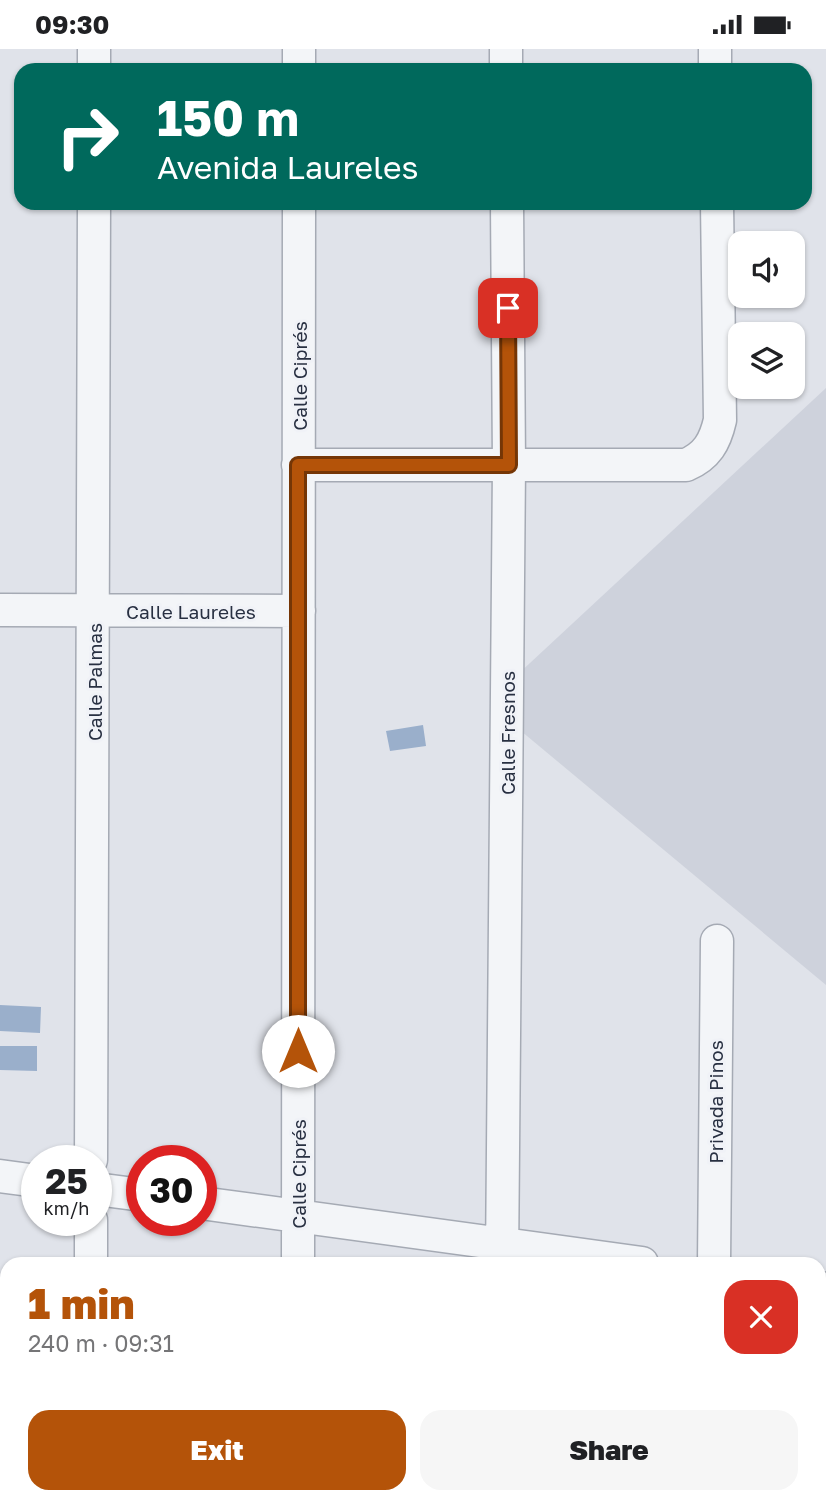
<!DOCTYPE html>
<meta charset="utf-8">
<style>
body{margin:0;font-family:"Golos Text",sans-serif;background:#f6f6f6;color:#202124;height:100vh;display:flex;flex-direction:column;font-size:26px;white-space:nowrap}
*{box-sizing:border-box;margin:0}
p{font-size:23px;color:#757577}
.icon{flex:none;width:38px;height:38px;fill:none;stroke:currentColor;stroke-width:2;stroke-linecap:round;stroke-linejoin:round}
.map{position:relative;flex:1;overflow:hidden}
.drawer{position:absolute;left:0px;top:1208px;width:826px;height:247px;display:flex;flex-direction:column;background:#fff;border-radius:21px 21px 0 0;box-shadow:0 2px 5px #0004}
.drawer>*{flex:none}
.top-card{position:absolute;left:14px;top:14px;width:798px;height:147px;border-radius:21px;box-shadow:0 2px 5px #0004;background:#00695c;color:#fff;overflow:hidden}
.tools{position:absolute;left:728px;top:182px;display:grid;gap:14px}
.tools a{display:grid;place-items:center;width:77px;height:77px;border-radius:14px;background:#fff;box-shadow:0 2px 5px #0004;font-size:35px}
.speed{position:absolute;left:21px;top:1096px;display:flex;gap:14px;font-size:35px;font-weight:700;text-align:center}
.speed>*{display:grid;place-content:center;width:91px;height:91px;border-radius:50%;background:#fff;box-shadow:0 2px 5px #0004;line-height:1}
.speed small{font-size:18px;font-weight:400}
.speed .limit{border:10px solid #d22;background:#fff;color:#111}
.pin{position:absolute;display:grid;place-items:center;width:60px;height:60px;color:#fff;margin:-30px;border-radius:14px;box-shadow:0 4px 10px #0006}
.me{position:absolute;width:77px;margin:-38px;rotate:0deg;stroke-linejoin:round;filter:drop-shadow(0 0 5px #0008)}
.turn{display:flex;align-items:center;gap:24px;height:147px;padding:0 28px;font-size:32px}
.turn .icon{width:91px;height:91px;stroke-width:2.5}
.turn b{display:block;font-size:49px;line-height:60px}
.round{display:grid;place-items:center;flex:none;width:74px;height:74px;border-radius:21px;background:#f6f6f6}
.headline{display:flex;align-items:center;justify-content:space-between;height:119px;padding:0 28px}
h1{font-size:42px;font-weight:800;line-height:52px;color:#b45309}
.cta{display:flex;gap:14px;margin-top:auto;padding:14px 28px}
.cta a{flex:1;height:80px;border-radius:21px;background:#b45309;color:#fff;font-size:28px;font-weight:800;line-height:80px;text-align:center}
.cta a+a{background:#f6f6f6;color:#202124}
.status{display:flex;justify-content:space-between;align-items:center;height:49px;padding:0 35px;background:#fff;direction:ltr}
.status svg{height:19px;fill:currentColor}
.map>svg:first-child{display:block}
.built{fill:#ced2dc}
.water{fill:#9aafcb}
.lines{fill:none;stroke-linecap:round;stroke-linejoin:round}
.minor-casing{stroke:#a5aab4;stroke-width:35}
.tertiary-casing{stroke:#a5aab4;stroke-width:42}
.path{stroke:#babec5;stroke-width:4.5;stroke-dasharray:5 5;stroke-linecap:butt}
.minor{stroke:#f3f5f8;stroke-width:32}
.tertiary{stroke:#f3f5f8;stroke-width:38}
.route-casing{stroke:#753606;stroke-width:18}
.route{stroke:#b45309;stroke-width:12}
.labels{text-anchor:middle;dominant-baseline:central;stroke-width:6;stroke-linejoin:round;paint-order:stroke}
.street-label{font-size:19px;fill:#283042;stroke:#f0f2f7}
</style>
<div class="status"><b>09:30</b><svg viewBox="0 0 49 12"><path d="M0 12V9h3v3zM5 12V6h3v6zM10 12V3h3v9zM15 12V0h3v12zM26 1h20v11H26zM47 4h2v5h-2z"/></svg></div>
<div class="map">
<svg width="826" height="1453" viewBox="0 0 826 1453">
<rect width="100%" height="100%" fill="#e0e3ea"/>
<path class="built" d="M826 339V936L515 677 516 627Z"/>
<path class="water" d="M423 676 426 697 390 702 386 682Z
M0 956 41 958 40 984 0 982Z
M0 997H37V1022L0 1021Z"/>
<g class="lines">
<g class="minor-casing">
<path id="minor" d="M506 0V21
M715 0V21
M94 21V0
M299 21V0
M298 416H686C707 407 715 393 720 371L717 154
M0 561 299 562
M91 1111 94 154
M0 1127 37 1132
M96 1140 142 1146
M201 1154 642 1214
M91 1171V1214
M298 1214 299 154
M502 1214 509 416 507 154
M714 1214 717 892
M819 1239 826 1240
M52 1453 58 1447
M297 1453V1447
M501 1453V1447
M713 1453V1447"/>
</g>
<g class="tertiary-casing">
<path id="tertiary" d="M0 1260 7 1267
M190 1447 196 1453"/>
</g>
<path class="path" d="M0 1357 7 1363
M92 1447 97 1453"/>
<use href="#minor" class="minor"/>
<use href="#tertiary" class="tertiary"/>
</g>
<g class="lines">
<g class="route-casing">
<path id="route" d="M298 1002V416H509L508 259"/>
</g>
<use href="#route" class="route"/>
</g>
<g class="labels">
<g class="street-label">
<text transform="translate(299 327) rotate(-90)">Calle Ciprés</text>
<text x="191" y="562">Calle Laureles</text>
<text transform="translate(94 633) rotate(-90)">Calle Palmas</text>
<text transform="translate(507 684) rotate(-90)">Calle Fresnos</text>
<text transform="translate(715 1053) rotate(-90)">Privada Pinos</text>
<text transform="translate(298 1125) rotate(-90)">Calle Ciprés</text>
</g>
</g>
</svg>
<div class="tools">
<a><svg class="icon" aria-label="sound" viewBox="0 0 24 24"><path d="M4 9h4l5-4v14l-5-4H4zM17 9q2 3 0 6"/></svg></a>
<a><svg class="icon" aria-label="layers" viewBox="0 0 24 24"><path d="M12 4l9 5-9 5-9-5zM3 14l9 5 9-5"/></svg></a>
</div>
<div class="speed"><div>25<small>km/h</small></div><div class="limit">30</div></div>
<div class="pin" style="left:508px;top:259px;background:#d93025"><svg class="icon" aria-label="arrive" viewBox="0 0 24 24"><path d="M6 21V4h12l-3 4 3 4H6"/></svg></div>
<svg class="me" style="left:298px;top:1002px" viewBox="-20 -20 40 40"><circle r="19" fill="#fff"/><path d="M0-13L10 11 0 6-10 11z" fill="#b45309"/></svg>
<div class="top-card">
<div class="turn"><svg class="icon" aria-label="right" viewBox="0 0 24 24"><path d="M7 20v-9h11M14 6l5 5-5 5"/></svg><div><b>150 m</b>Avenida Laureles</div></div>
</div>
<section class="drawer">
<div class="headline"><div><h1>1 min</h1><p>240 m · 09:31</p></div><a class="round" style="background:#d93025;color:#fff"><svg class="icon" aria-label="close" viewBox="0 0 24 24"><path d="M6 6l12 12M18 6L6 18"/></svg></a></div>
<div class="cta"><a>Exit</a><a>Share</a></div>
</section>
</div>
